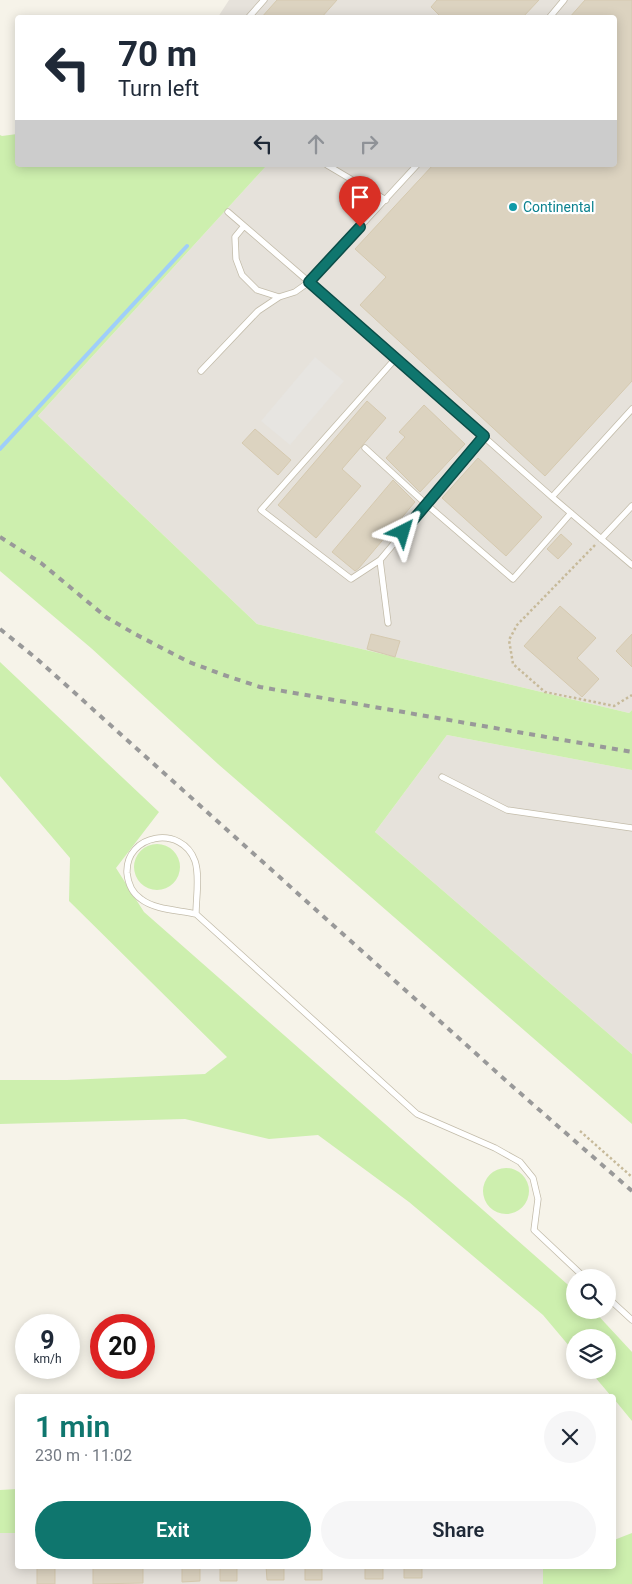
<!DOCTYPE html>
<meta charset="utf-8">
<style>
body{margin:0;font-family:Roboto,sans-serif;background:#f6f6f7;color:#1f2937;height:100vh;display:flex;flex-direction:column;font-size:19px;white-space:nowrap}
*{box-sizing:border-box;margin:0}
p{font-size:16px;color:#747a83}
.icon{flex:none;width:28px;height:28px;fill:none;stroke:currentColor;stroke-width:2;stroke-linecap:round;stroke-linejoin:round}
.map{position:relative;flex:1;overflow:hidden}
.details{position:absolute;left:15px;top:1394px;width:601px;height:175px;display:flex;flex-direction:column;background:#fff;border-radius:5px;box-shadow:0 2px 12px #0003}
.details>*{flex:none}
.banner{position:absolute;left:15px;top:15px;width:602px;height:152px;border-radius:5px;box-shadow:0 2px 12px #0003;background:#fff;color:#1f2937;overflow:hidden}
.controls{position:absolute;left:566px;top:1269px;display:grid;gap:10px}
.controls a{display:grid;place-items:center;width:50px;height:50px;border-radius:50%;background:#fff;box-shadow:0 2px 12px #0003;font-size:25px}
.speed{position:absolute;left:15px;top:1314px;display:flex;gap:10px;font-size:25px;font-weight:700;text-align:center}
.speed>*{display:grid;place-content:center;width:65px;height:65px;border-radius:50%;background:#fff;box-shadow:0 2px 12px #0003;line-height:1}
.speed small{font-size:12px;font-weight:400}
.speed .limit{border:8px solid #d22;background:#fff;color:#111}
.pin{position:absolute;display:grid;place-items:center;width:42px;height:42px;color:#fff;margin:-51px -21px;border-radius:50% 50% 50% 0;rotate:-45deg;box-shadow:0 0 5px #0007}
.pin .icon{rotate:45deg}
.me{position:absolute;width:55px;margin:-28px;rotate:40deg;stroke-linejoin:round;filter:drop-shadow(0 0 4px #0008)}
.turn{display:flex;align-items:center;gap:18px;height:105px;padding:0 20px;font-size:22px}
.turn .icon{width:65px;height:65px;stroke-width:2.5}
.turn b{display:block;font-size:35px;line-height:42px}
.lanes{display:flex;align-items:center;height:48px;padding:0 20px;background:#0003;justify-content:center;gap:25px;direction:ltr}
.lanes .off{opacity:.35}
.round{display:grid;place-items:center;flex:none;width:52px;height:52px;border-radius:26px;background:#f6f6f7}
.overview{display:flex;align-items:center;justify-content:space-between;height:85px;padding:0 20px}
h1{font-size:30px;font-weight:600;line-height:38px;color:#0f766e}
.primary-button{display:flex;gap:10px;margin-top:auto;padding:10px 20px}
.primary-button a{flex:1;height:58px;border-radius:30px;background:#0f766e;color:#fff;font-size:20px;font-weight:600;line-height:58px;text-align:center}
.primary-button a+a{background:#f6f6f7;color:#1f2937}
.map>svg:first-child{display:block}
.industrial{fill:#e6e2db}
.green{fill:#cdefae}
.parking{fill:#e7e5e1}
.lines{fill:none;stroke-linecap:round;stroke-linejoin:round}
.stream{stroke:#9fcef9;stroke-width:4}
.building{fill:#dcd3c0;stroke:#d5c9af}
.lane-casing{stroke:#c3bcaa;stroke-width:7}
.path{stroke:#c7ba9a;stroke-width:2.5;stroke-dasharray:2.5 2.5;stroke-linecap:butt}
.lane{stroke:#fff;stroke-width:5.5}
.rail{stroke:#999;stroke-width:4;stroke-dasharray:6 6;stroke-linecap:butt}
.route-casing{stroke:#0a4d48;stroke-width:12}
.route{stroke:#0f766e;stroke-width:9}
.culture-dot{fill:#0f9aa8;stroke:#fff;stroke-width:2}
.labels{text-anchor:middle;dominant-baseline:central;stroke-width:4.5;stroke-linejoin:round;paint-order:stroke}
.culture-label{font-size:14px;fill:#0d838f;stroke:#fff;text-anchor:start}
</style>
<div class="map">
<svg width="632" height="1584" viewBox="0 0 632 1584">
<rect width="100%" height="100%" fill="#f6f3e9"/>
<path class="industrial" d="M229 0H632V710L629 713 257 624 38 416 267 165H615V18L218 17Z
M447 735 632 770V1054L375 832Z
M0 1533H17L18 1566H543V1584H0Z"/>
<path class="green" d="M17 134 18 165H267L38 416 257 624 629 713 632 710V770L447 735 375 832 632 1054V1124L218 764 91 648 0 571V135L2 136Z
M0 662 159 812 116 868 144 912 575 1291V1310H593L632 1352V1421L614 1399V1396H611L589 1370H608V1338H575V1353L543 1315 409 1202 318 1135 269 1139 185 1119 0 1124V1080H67L205 1074 227 1057 69 901 70 858 0 776Z
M134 867a23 23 0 1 1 46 0a23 23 0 1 1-46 0Z
M483 1191a23 23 0 1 1 46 0a23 23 0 1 1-46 0Z
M17 1489V1533H0V1490Z
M632 1533V1584H543V1566H614V1540Z"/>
<path class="parking" d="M315 357 344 381 290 445 261 421Z"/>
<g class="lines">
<path class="stream" d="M0 449 187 246"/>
</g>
<path class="building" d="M277 0H337L321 18H261Z
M437 0H539L522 18H442L431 7Z
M585 0H632V381L545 476 360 305 386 277 355 249 433 165H615V18H569Z
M367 401 386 418 342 469 361 486 316 538 278 505Z
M424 405 465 444 420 492 386 458 405 437 399 432Z
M255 429 291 460 278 475 242 443Z
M478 458 542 517 506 556 442 498Z
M393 480 415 502 359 568 355 571 332 552Z
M561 534 572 544 558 559 547 549Z
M560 606 596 638 577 658 599 679 582 697 524 646Z
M371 634 400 641 395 657 367 649Z
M632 634V667L616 651Z
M37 1566H55V1584H37Z
M93 1566H143V1583L93 1584Z
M182 1566H200V1581L182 1582Z
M220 1566H237V1581H220Z
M266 1566H284V1580H267Z
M305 1566H322V1580H305Z
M365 1566H383V1579H365Z
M404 1566H422V1578H404Z"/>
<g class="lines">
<g class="lane-casing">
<path id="lane" d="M248 18 264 0
M549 18 564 0
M327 165 386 200
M417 165 309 282 552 497 632 409
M244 226 235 237 236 259 242 275 257 290 279 297
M396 358 261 510 351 579 380 560 484 437
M201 371 258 311 279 297 295 292 309 282 228 212
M365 448 426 504 513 579 571 513
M552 497 632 565
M601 539 632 506
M380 560 388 623
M442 777 507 810 632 828
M196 914C196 898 200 876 195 861 182 824 125 834 127 873 128 883 132 893 141 899 155 910 179 910 196 914L417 1114 495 1148 520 1162 533 1178 538 1199 534 1230 585 1278
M608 1298 632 1320"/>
</g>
<path class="path" d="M595 545 517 625 509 640 513 664 545 692 614 706 632 695
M580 1131 632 1177"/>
<use href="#lane" class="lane"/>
<path class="rail" d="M0 537 41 563 106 617 135 634 189 662 221 674 260 687 632 752
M0 629 37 659 512 1086 632 1191"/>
</g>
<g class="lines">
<g class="route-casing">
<path id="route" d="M360 227 309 282 484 436 403 532"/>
</g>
<use href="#route" class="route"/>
</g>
<circle class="culture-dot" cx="513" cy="207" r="5"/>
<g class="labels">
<g class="culture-label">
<text x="523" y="207">Continental</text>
</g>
</g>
</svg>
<div class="controls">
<a><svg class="icon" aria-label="search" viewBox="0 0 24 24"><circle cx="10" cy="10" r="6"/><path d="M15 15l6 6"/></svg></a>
<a><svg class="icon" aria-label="layers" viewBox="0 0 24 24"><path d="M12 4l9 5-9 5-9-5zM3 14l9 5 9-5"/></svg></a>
</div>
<div class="speed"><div>9<small>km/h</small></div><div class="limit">20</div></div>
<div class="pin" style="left:360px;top:227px;background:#d93025"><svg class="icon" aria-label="arrive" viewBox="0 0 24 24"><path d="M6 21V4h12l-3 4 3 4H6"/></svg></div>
<svg class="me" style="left:403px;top:532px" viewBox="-20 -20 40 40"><path d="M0-17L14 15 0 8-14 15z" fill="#0f766e" stroke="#fff" stroke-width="4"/></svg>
<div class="banner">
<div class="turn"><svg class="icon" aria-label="left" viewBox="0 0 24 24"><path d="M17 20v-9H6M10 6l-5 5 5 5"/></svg><div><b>70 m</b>Turn left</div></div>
<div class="lanes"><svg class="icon" aria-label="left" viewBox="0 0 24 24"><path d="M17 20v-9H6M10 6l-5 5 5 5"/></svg><svg class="icon off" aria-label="ahead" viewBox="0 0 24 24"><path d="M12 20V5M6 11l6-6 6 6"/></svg><svg class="icon off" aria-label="right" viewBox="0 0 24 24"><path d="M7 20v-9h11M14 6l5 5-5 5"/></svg></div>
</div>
<section class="details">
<div class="overview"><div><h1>1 min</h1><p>230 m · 11:02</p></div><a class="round"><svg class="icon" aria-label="close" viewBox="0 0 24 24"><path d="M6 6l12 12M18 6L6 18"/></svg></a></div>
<div class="primary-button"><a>Exit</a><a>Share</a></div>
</section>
</div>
